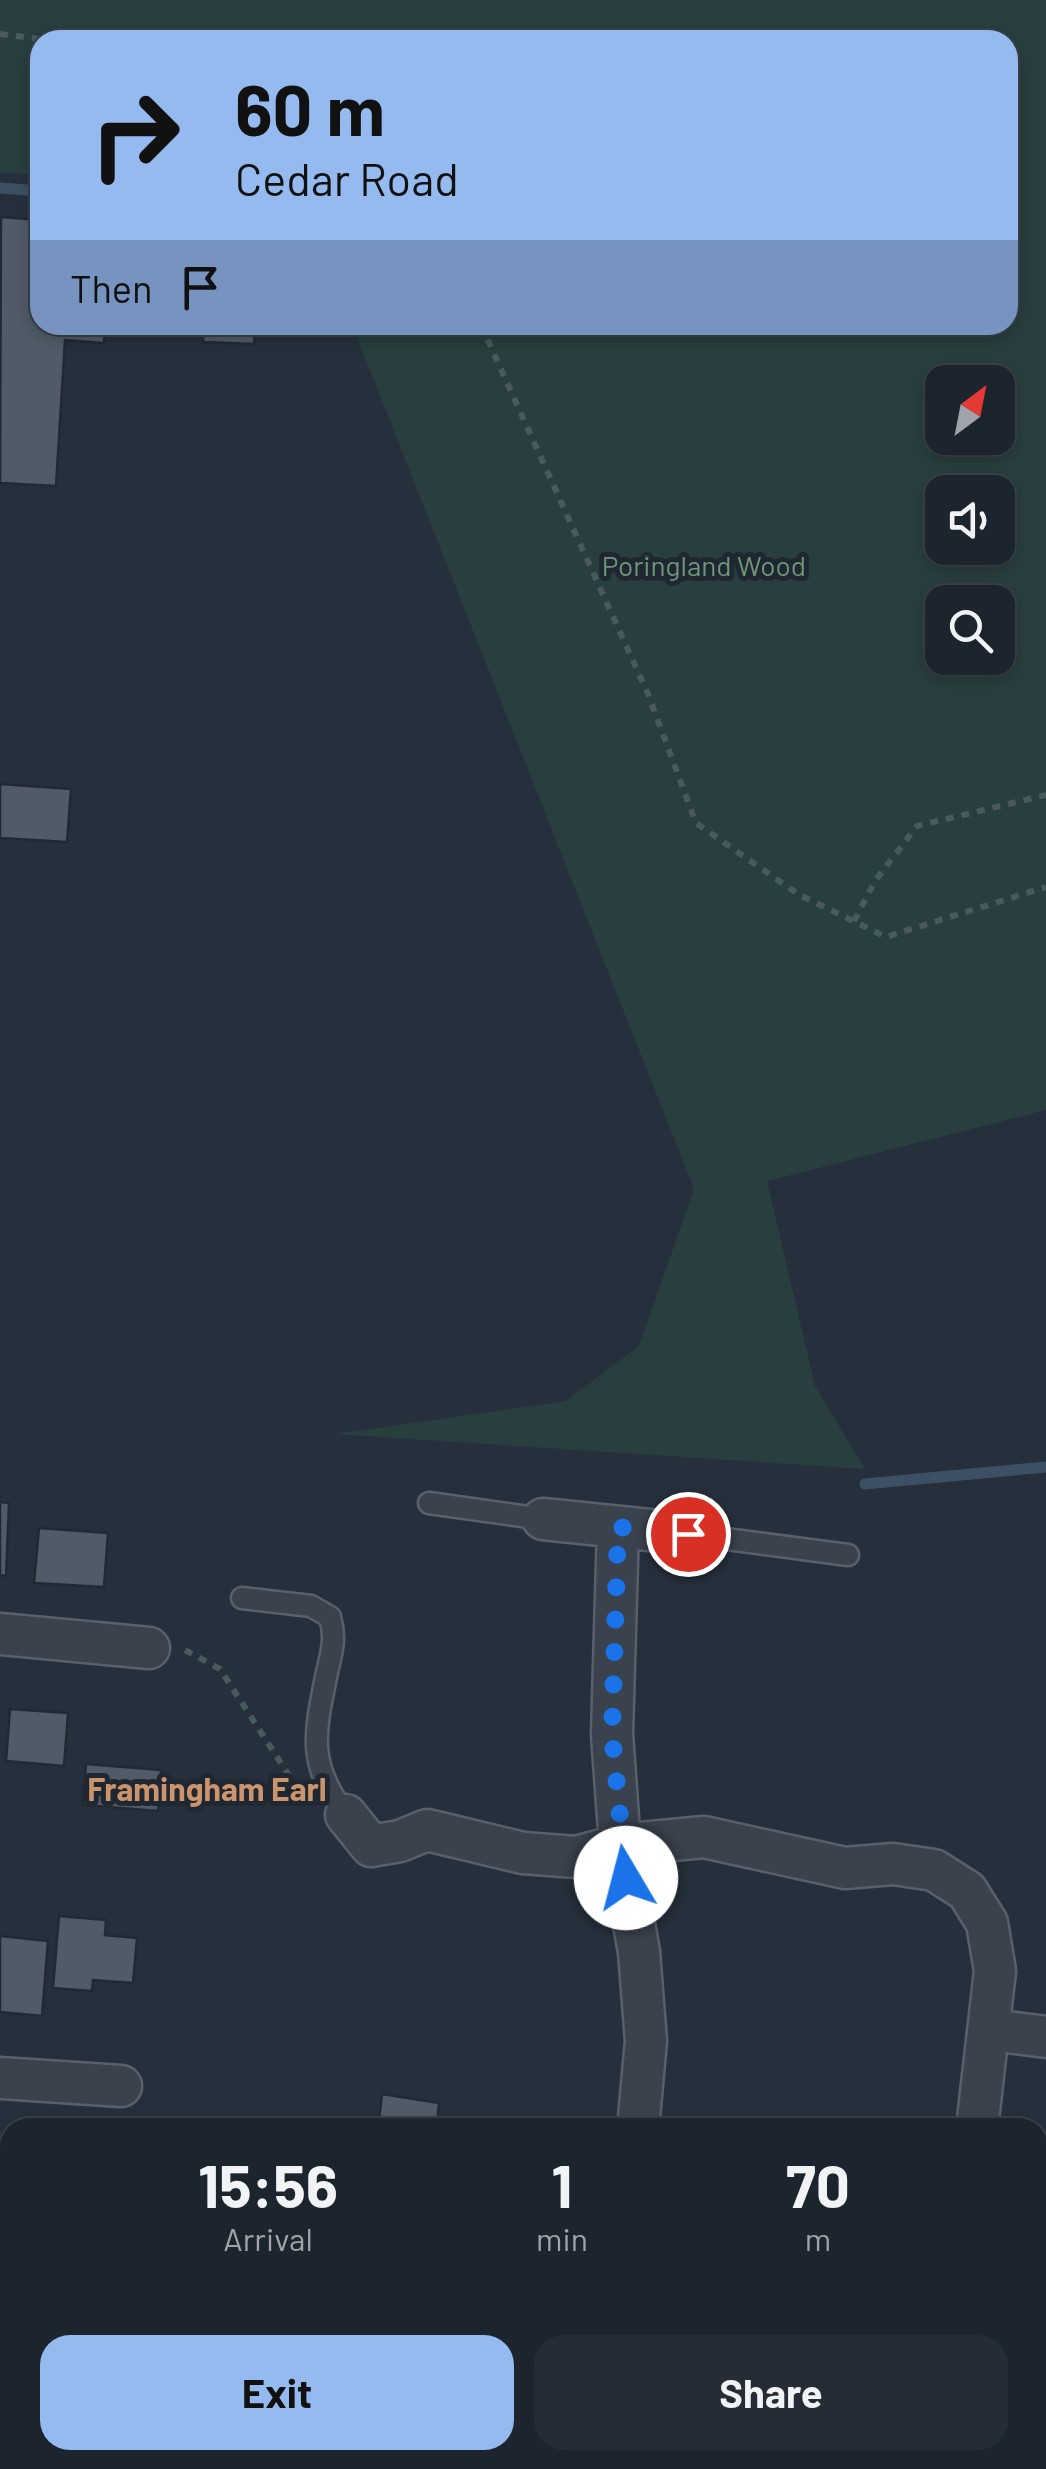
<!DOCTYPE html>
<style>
body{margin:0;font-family:Barlow,sans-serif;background:#252c35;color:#f1f3f6;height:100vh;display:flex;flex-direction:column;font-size:38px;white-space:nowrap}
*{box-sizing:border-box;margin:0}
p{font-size:32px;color:#a0a4aa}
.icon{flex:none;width:55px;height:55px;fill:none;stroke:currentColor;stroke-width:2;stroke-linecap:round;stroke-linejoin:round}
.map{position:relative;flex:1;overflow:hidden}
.drawer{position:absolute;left:0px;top:2118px;width:1048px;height:352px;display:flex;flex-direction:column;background:#1c242d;border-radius:30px 30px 0 0;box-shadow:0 5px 15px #0003,0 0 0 2px #3a4149}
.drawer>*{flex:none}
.top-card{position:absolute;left:30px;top:30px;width:988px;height:305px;border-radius:30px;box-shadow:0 5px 15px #0003,0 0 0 2px #3a4149;background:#94baef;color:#111;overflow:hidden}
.needle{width:65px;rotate:32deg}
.fabs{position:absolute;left:925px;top:365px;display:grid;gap:20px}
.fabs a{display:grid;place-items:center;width:90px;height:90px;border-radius:20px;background:#1c242d;box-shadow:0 5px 15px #0003,0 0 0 2px #3a4149;font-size:50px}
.pin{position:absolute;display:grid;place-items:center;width:85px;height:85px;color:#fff;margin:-42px;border:5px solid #fff;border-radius:50%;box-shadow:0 2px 10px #0007}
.me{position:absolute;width:110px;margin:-55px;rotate:352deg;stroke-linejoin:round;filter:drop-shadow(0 0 8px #0008)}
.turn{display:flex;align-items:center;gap:35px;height:210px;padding:0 40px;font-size:45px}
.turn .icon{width:130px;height:130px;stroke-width:2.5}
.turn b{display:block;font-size:70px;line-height:85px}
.then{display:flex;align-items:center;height:95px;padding:0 40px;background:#0003;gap:20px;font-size:38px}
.eta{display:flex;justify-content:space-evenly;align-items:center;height:170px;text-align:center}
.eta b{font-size:60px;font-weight:700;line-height:70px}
.action{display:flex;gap:20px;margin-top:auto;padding:20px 40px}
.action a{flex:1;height:115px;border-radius:30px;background:#94baef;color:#111;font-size:40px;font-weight:700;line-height:115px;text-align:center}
.action a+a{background:#252c35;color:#f1f3f6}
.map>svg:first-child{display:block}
.green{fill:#293e3e;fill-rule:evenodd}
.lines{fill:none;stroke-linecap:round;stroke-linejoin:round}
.stream{stroke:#3d4f63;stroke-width:11}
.building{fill:#505b67;stroke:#212934;stroke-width:2.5}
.service-casing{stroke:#58606b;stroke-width:25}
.minor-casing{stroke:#58606b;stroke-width:45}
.path{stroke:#485a5c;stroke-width:6;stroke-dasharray:8 8;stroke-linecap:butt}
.service{stroke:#3a424d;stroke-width:20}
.minor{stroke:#3a424d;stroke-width:40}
.route{stroke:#1a73e8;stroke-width:18;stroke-dasharray:0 32.4}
.labels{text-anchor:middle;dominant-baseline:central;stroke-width:10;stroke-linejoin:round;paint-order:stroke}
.park-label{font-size:28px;fill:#6f9677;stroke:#1f2732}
.quarter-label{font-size:32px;font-weight:bold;fill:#cc946d;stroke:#1f2732}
</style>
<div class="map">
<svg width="1046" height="2469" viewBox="0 0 1046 2469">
<rect width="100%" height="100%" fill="#26303c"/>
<path class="green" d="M0 0H1046V1110L767 1181 815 1386 865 1469 334 1434 566 1401 639 1346 694 1189 352 325H1008V40H40V175L0 173ZM942 382H998V438H942ZM942 492H998V548H942ZM942 602H998V658H942Z"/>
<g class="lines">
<path class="stream" d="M0 188 40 191
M865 1484 1046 1467"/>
</g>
<path class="building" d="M1 217 40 220V325H105L104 343 65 340 56 486 0 483Z
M204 325H255L254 344 203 342Z
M0 784 71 789 67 842 0 838Z
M0 1502 9 1503 6 1576 0 1575Z
M39 1528 108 1533 104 1587 34 1583Z
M10 1709 68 1713 64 1766 6 1761Z
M86 1764 161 1770 158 1811 83 1805Z
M59 1916 106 1920 105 1935 137 1938 133 1983 93 1980 92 1991 53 1988Z
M0 1936 48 1941 42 2016 0 2012Z
M382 2094 439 2103 437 2123 372 2128 373 2119 379 2120Z
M0 2138 1 2144 10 2145V2214L0 2213Z
M10 2377V2460H21L17 2469H0V2397Z"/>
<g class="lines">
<g class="service-casing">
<path id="service" d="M429 1503 543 1519
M688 1534 848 1555
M242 1598 311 1606 330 1617C336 1637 332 1652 327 1672 315 1732 306 1763 346 1815
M1038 2453 1046 2452"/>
</g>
<g class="minor-casing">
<path id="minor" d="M543 1519 688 1534
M618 1527 612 1734 620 1845 639 1952 646 2041 638 2128
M0 1634 149 1648
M346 1815 371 1846 400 1841 427 1830 523 1853 576 1857 620 1845 704 1837 845 1868 893 1864 934 1870 967 1891 987 1923 995 1971 977 2128
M991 2030 1046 2037
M0 2078 121 2086
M1038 2326 1046 2327
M667 2460 668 2469"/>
</g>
<path class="path" d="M0 34 48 40
M481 325 648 694 696 823 798 894 886 937 1046 887
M854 921 875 881 917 826 1046 795
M185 1650 220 1669 297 1788
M136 2462 138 2469"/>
<use href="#service" class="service"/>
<use href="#minor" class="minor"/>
</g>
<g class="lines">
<path class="route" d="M626 1878 612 1734 618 1527 688 1534"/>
</g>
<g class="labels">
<g class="park-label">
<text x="704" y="565">Poringland Wood</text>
</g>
<g class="quarter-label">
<text x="207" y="1788">Framingham Earl</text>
</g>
</g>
</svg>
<div class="fabs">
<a><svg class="needle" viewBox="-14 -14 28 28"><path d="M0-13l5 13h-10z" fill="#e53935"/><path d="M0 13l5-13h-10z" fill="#a0a4aa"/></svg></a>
<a><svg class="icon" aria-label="sound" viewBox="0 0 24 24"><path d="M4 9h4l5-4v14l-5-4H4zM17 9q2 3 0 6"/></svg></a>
<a><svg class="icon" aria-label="search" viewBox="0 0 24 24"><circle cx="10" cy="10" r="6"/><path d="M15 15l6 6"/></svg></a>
</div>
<div class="pin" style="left:688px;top:1534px;background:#d93025"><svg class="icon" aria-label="arrive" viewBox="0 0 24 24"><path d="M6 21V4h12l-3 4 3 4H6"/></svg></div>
<svg class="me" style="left:626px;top:1878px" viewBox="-20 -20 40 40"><circle r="19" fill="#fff"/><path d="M0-13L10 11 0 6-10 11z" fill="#1a73e8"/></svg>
<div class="top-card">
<div class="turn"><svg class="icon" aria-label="right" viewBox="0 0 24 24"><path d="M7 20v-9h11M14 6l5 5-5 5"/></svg><div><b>60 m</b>Cedar Road</div></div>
<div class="then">Then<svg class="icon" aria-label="arrive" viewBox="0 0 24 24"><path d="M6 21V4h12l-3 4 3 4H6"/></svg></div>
</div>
<section class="drawer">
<div class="eta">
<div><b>15:56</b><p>Arrival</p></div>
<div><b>1</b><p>min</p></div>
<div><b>70</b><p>m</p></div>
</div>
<div class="action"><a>Exit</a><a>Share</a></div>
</section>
</div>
